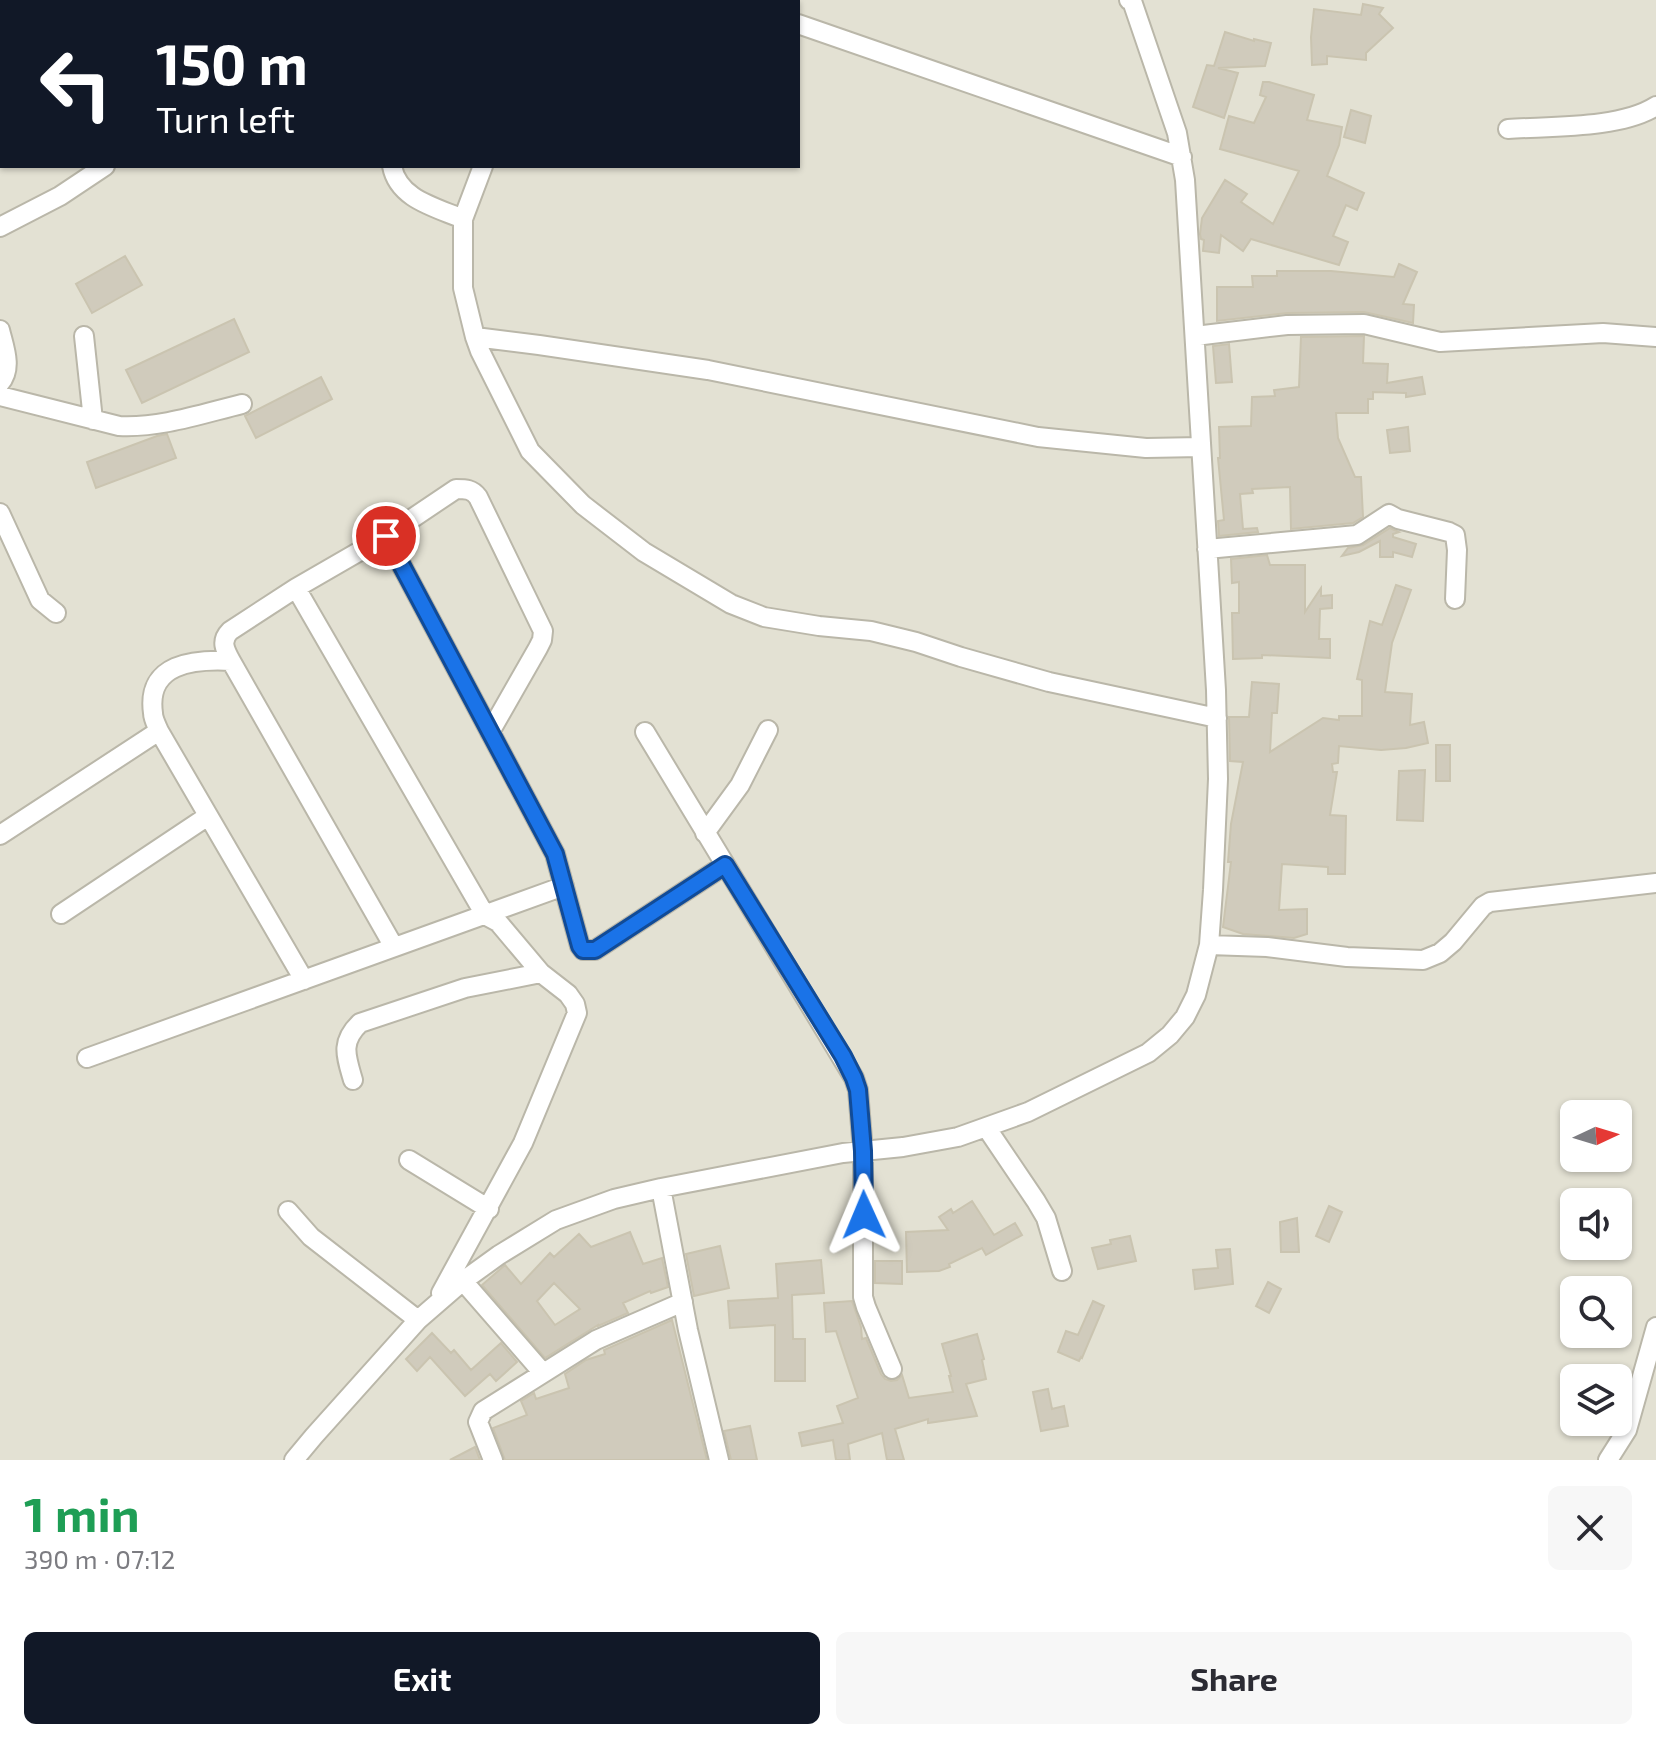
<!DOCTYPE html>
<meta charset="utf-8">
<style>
body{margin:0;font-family:"Exo 2",sans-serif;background:#f7f7f7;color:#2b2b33;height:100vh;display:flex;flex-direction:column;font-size:30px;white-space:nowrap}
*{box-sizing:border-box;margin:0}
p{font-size:26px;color:#7c7c81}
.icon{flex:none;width:44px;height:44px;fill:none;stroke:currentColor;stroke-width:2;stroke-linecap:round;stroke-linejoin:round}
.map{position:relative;height:1460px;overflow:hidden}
.drawer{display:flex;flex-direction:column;background:#fff;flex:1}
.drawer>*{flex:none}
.hud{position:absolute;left:0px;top:0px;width:800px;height:168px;box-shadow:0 2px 6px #0004;background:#111827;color:#fff;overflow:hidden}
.needle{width:52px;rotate:86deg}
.controls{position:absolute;left:1560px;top:1100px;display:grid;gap:16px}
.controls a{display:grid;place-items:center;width:72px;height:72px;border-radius:12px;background:#fff;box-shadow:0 2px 6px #0004;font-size:40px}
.pin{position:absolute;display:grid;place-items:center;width:68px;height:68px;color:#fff;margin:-34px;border:4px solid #fff;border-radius:50%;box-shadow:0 2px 8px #0007}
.me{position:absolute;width:88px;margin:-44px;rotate:359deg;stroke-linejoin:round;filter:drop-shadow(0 0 6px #0008)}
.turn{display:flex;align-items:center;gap:28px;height:168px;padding:0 24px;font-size:36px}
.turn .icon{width:104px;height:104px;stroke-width:2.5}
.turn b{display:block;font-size:56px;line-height:68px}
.round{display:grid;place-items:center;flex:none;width:84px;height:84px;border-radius:12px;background:#f7f7f7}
.head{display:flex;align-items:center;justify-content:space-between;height:136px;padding:0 24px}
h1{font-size:48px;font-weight:700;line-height:60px;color:#1e9e55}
.action{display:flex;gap:16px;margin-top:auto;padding:16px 24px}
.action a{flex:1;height:92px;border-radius:12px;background:#111827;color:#fff;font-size:32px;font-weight:700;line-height:92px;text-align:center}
.action a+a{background:#f7f7f7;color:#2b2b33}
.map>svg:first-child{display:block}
.residential{fill:#e3e1d3;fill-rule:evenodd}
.building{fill:#d0cbbc;stroke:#cac4b0;stroke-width:2;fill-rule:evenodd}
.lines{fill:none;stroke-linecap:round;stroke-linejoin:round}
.minor-casing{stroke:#bab7a9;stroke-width:22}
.major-casing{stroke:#d4c66f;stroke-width:26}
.minor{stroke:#fff;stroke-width:18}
.major{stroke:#f2e79c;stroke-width:22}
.route-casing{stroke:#114b97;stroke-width:20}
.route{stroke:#1a73e8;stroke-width:14}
</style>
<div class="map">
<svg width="1656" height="1460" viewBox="0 0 1656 1460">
<rect width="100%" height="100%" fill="#f0eee5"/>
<path class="residential" d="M0 0H1656V1460H0ZM2 2H798V166H2ZM1574 1114H1618V1158H1574ZM1574 1202H1618V1246H1574ZM1574 1290H1618V1334H1574ZM1574 1378H1618V1422H1574Z"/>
<path class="building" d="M1363 4 1383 8 1379 14 1393 28 1366 53V60L1327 56V64L1312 65 1311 37 1314 9 1361 15Z
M1225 32 1254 41V39L1271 43 1265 66 1218 68 1238 73 1224 118 1193 107 1207 65 1214 66Z
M1263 82H1269L1314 95 1307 120 1342 127 1339 145 1327 176 1364 193 1357 210 1346 205 1333 236 1348 242 1339 265 1251 239 1243 251 1221 235 1219 253 1203 251 1204 240 1201 239 1200 234 1202 218 1225 180 1247 194 1241 202 1273 224 1299 171 1220 149 1229 116 1254 123 1266 97 1260 95Z
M1351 110 1371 116 1365 143 1344 137Z
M125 256 142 285 92 313 76 284Z
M1399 264 1417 272 1403 304 1414 305 1413 323 1364 312 1287 313 1217 321V287H1253L1252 276H1277V271H1331L1394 277Z
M234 319 249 352 142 403 126 370Z
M1364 336 1363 363 1388 364 1387 383 1422 377 1425 394 1406 397V393L1373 392V399H1368V413H1336L1338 438 1355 477H1361L1363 517 1353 523 1291 529 1290 487 1252 489 1253 493 1240 494 1243 529 1257 528 1258 532 1219 536 1218 521 1224 520 1218 458H1220L1219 427 1251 426 1252 397 1275 396 1274 390 1299 387 1301 337Z
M1229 344 1232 382 1216 383 1213 346Z
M321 377 332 399 256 438 245 416Z
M1408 427 1410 451 1390 453 1387 430Z
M167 434 176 458 96 488 87 462 157 436Z
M1390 528 1399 532 1393 534V537L1416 544 1412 557 1393 552V557H1380V541L1359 552 1342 556 1348 548 1363 545Z
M1267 555 1270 565H1305V612L1321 588V596L1332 595V608L1320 609 1319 639H1330V658L1262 655V658L1233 659 1232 613H1239V582L1232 583 1231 559Z
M1396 585 1411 590 1392 643 1385 692 1412 694 1410 725 1424 722 1428 743 1406 748 1381 750 1339 746 1338 763 1332 764 1333 772H1337L1330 815 1346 816 1345 874H1328V867L1282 864 1279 910 1307 909V934L1294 938 1243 934 1223 927 1231 862H1228L1231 824 1243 762 1230 761 1229 717H1249L1252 682 1279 684 1277 713H1272L1270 752 1323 718 1339 720V716H1362V680L1357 679 1370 621 1382 625Z
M1436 745H1450V781H1436Z
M1425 770 1423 821 1397 820 1399 771Z
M972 1201 994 1235 1015 1223 1022 1235 986 1255 982 1248 949 1264 950 1267 939 1271 907 1272 906 1232 948 1230 939 1217 951 1209 953 1213Z
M1329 1206 1342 1212 1329 1242 1316 1236Z
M1297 1218 1299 1252H1281L1280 1222Z
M630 1232 643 1264 662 1258 668 1287 651 1293 650 1291 623 1303 628 1313 598 1326V1325L545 1358 482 1285 505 1265 521 1284 550 1253 554 1257 579 1234 591 1247ZM554 1283 580 1309 555 1325 537 1301Z
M1130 1236 1136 1261 1098 1269 1092 1248 1111 1244 1110 1240Z
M720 1246 729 1288 694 1296 686 1254Z
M1230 1249 1233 1284 1195 1289 1193 1270 1218 1268 1216 1250Z
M821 1260 824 1293 792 1295 793 1339H805V1381H775V1325L730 1328 728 1301 778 1298 776 1264Z
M875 1261H902V1284L875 1283Z
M1268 1282 1281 1289 1269 1313 1256 1306Z
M852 1301 861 1327 862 1339 866 1338 881 1374 885 1379 891 1381 897 1380 902 1375 909 1398 953 1392 949 1376H951L942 1344 977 1334 984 1359 982 1360 986 1379 966 1384 977 1416 928 1423V1419L895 1429 904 1460H887L882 1433 848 1444 850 1460H836L833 1440 802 1446 799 1433 843 1423 837 1406 858 1398 836 1331 826 1332 824 1303Z
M1093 1301 1104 1306 1082 1358 1081 1357 1079 1361 1058 1352 1066 1331 1078 1335Z
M672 1320 707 1460H505L493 1428 527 1415 521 1401 534 1393 536 1399 569 1388 565 1374 586 1360 605 1354 604 1350Z
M432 1333 451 1353 454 1350 471 1370 501 1343 517 1362 496 1381 490 1374 465 1396 430 1357 417 1371 406 1359Z
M1048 1389 1052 1409 1064 1406 1068 1426 1041 1431 1033 1392Z
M750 1426 757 1460H731L724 1431Z
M475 1447 480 1460H450Z"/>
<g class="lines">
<g class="minor-casing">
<path id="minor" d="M299 0 301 2
M729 0 735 2
M561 2 562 0
M798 24 1182 157
M1508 129C1550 126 1620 129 1656 106
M392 166C398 199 435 207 463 219
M483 166 463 219V288L475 337 480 351 530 451 583 505 644 552 731 604 764 617 819 626 871 631 916 642 961 657 1049 682 1217 718
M0 227 60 196 105 166
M0 330C4 347 13 368 0 383
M84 336 93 420
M1195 336 1287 325 1364 324 1440 342 1603 333 1656 337
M475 337 539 345 708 370 1038 437 1146 448 1201 447
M0 396 119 426C161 428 201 414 242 404
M0 513 40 600 56 613
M386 536 555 854 580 946 583 950H595L725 865
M1207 549 1357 535 1389 514 1398 519 1449 532 1455 535 1457 550 1455 599
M296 588 485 915 498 922 541 973 568 994 575 1004 577 1013 523 1143 441 1293
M231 661C194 659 146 663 153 713 153 719 157 726 159 731L304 980
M645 732 854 1078 858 1090 863 1151V1297L866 1307 892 1369
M705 833 740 785 768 730
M0 835 159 731
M61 914 208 816
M1209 945 1267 947 1347 957 1423 960 1440 953 1453 942 1483 906 1490 902 1656 883
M394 947 231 661C225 650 220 641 230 631L296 588 386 536 456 489C466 489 472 489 478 497L543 631 542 640 538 648 490 732
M87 1058 564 886
M353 1080C346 1056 340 1042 360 1023L465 988 541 973
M986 1127 1036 1201 1046 1218 1062 1271
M409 1160 489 1209
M661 1188 688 1330 719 1460
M288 1211 311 1237 418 1320
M463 1281 543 1373
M294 1460 314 1436 418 1320 463 1281 499 1255 556 1220 614 1199 661 1188 843 1153 903 1147 958 1137 1028 1112 1148 1053 1170 1035 1185 1017 1196 995 1209 945 1213 890 1218 779 1216 690 1185 180 1177 133 1132 1 1129 0
M493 1460 478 1422 483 1411 596 1340 683 1302
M1608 1460 1627 1430 1656 1327"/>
</g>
<g class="major-casing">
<path id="major" d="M50 2 52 0
M0 5 2 3
M0 61 2 59"/>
</g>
<use href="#minor" class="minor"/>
<use href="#major" class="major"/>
</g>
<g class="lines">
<g class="route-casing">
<path id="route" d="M386 536 555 854 580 946 583 950H595L725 865 843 1056 854 1078 858 1090 863 1151 864 1215"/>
</g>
<use href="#route" class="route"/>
</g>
</svg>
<div class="controls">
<a><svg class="needle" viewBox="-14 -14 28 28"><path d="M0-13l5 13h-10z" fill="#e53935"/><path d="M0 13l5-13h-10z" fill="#7c7c81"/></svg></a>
<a><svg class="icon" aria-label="sound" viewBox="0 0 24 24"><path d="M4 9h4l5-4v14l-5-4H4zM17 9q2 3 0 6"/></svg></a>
<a><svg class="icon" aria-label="search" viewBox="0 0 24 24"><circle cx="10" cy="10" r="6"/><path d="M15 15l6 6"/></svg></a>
<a><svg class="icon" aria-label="layers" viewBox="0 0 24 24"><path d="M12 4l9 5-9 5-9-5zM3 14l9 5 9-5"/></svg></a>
</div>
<div class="pin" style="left:386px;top:536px;background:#d93025"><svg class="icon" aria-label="arrive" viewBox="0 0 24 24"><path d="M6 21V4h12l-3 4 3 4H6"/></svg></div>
<svg class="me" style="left:864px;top:1215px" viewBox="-20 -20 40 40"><path d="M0-17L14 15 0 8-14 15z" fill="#1a73e8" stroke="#fff" stroke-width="4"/></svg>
<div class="hud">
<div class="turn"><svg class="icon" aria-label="left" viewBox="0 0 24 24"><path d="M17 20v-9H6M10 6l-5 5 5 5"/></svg><div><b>150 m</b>Turn left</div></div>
</div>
</div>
<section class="drawer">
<div class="head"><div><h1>1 min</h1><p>390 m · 07:12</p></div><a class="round"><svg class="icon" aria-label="close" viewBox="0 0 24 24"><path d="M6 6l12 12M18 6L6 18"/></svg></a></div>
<div class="action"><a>Exit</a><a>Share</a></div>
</section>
